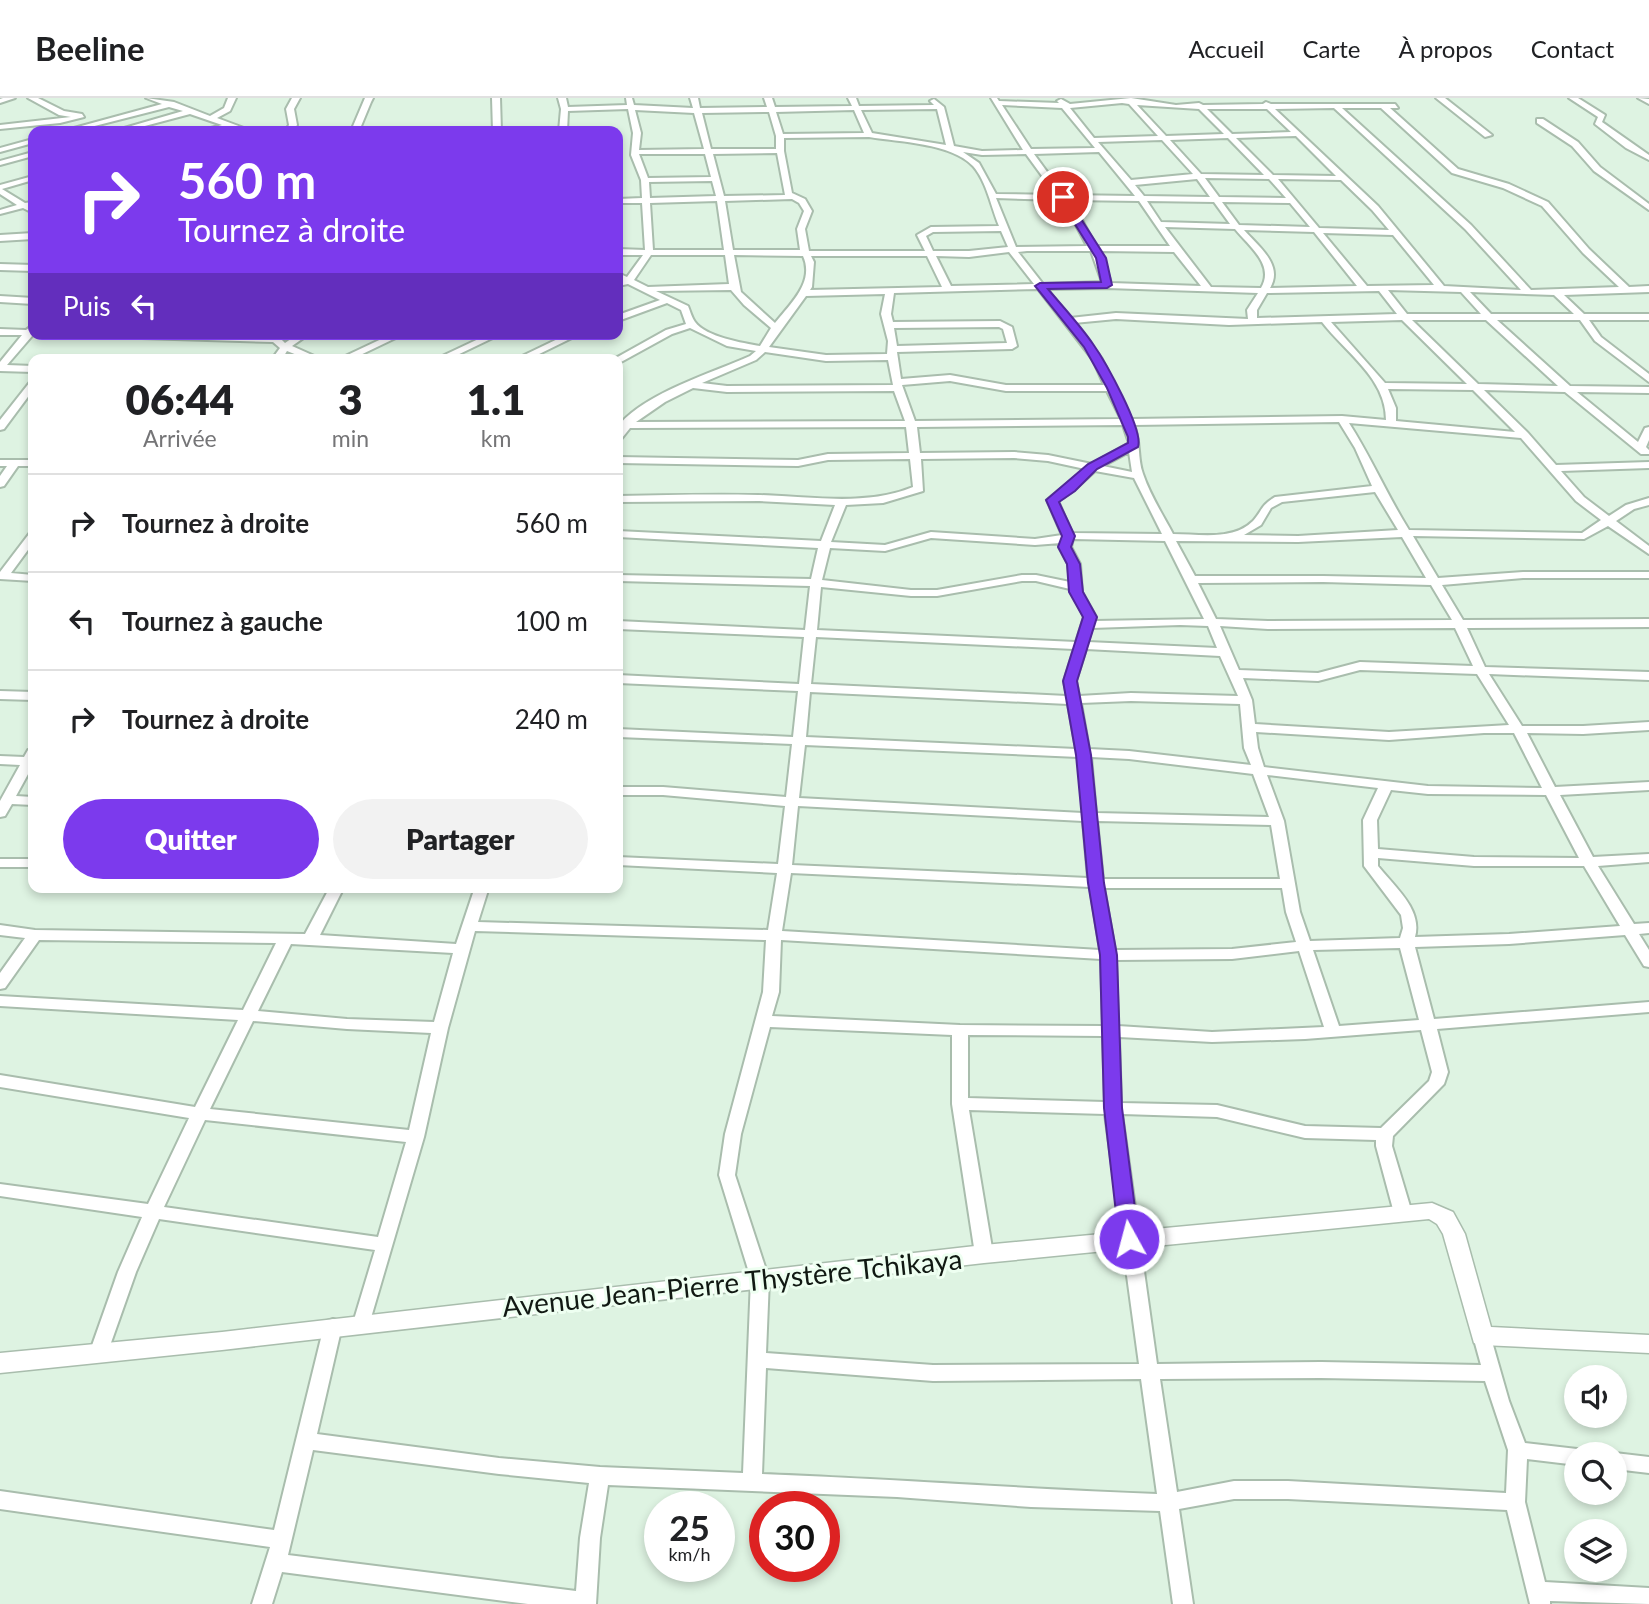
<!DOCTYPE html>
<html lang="fr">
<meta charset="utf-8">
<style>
body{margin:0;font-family:Lato,sans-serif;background:#f2f2f2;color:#202124;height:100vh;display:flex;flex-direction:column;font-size:26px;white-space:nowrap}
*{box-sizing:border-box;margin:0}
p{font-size:23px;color:#757577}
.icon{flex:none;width:38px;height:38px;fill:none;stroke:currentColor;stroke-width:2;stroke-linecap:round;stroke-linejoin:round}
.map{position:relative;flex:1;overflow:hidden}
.details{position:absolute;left:28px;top:256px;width:595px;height:539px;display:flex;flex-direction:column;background:#fff;border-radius:14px;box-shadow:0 4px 10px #0003}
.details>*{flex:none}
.guide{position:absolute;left:28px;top:28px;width:595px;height:214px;border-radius:14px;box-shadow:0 4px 10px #0003;background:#7c3aed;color:#fff;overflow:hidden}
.fabs{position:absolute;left:1564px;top:1267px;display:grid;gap:14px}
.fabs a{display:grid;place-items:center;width:63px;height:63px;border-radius:50%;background:#fff;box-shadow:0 4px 10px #0003;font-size:35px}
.speed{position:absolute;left:644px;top:1393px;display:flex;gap:14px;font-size:35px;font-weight:700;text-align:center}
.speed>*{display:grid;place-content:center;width:91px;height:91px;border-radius:50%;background:#fff;box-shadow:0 4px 10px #0003;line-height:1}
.speed small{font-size:18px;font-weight:400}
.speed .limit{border:10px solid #d22;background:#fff;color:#111}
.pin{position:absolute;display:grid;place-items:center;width:60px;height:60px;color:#fff;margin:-30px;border:4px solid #fff;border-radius:50%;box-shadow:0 2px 7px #0007}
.me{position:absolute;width:77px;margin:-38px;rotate:353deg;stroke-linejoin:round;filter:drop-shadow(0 0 5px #0008)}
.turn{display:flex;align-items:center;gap:24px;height:147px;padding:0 35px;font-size:32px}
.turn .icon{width:91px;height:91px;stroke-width:2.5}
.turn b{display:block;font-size:49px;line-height:60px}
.then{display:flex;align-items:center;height:66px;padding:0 35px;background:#0003;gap:14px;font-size:26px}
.eta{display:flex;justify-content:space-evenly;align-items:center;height:119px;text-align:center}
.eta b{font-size:42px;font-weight:800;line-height:49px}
.cta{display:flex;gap:14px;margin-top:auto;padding:14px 35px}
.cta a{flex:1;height:80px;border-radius:42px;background:#7c3aed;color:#fff;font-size:28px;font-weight:800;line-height:80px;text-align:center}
.cta a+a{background:#f2f2f2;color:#202124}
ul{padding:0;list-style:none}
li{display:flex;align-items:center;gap:21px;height:98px;padding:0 35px;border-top:2px solid #e0e0e0}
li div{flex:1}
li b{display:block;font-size:26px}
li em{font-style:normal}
header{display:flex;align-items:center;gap:42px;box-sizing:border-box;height:98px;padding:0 35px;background:#fff;border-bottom:2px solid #e0e0e0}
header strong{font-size:33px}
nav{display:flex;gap:38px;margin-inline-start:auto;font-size:24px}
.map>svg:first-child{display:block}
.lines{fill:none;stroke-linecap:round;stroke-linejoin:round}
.minor-casing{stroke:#a9bdad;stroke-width:4}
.tertiary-casing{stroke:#a9bdad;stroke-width:3}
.minor{fill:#fff;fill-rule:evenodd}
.tertiary{fill:#fff;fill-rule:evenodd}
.route{fill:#7c3aed;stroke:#51269a;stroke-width:2}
.labels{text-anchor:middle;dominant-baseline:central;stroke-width:6;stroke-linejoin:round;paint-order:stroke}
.near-street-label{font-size:28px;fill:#111913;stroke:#eefff1}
</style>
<header>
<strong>Beeline</strong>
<nav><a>Accueil</a><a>Carte</a><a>À propos</a><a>Contact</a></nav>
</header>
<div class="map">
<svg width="1649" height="1506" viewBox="0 0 1649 1506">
<rect width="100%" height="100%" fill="#def3e2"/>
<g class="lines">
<g class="minor-casing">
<path id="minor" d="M3 0H15L0 5V1Z
M28 0H38L64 13 82 16 84 19 60 25 0 31V27L71 19 59 17Z
M146 0 174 4 210 18 224 10 228 0H236L230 13 217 20 252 33H241L230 29 200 33 222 27 190 16 126 33H114L183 13 169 9 75 33H63L162 6Z
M292 0H300L294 11 297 27 293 33H285L289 27 286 11Z
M365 0H373L371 4 359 33H351Z
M492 0H500L501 33H493Z
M558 0H566L568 9 627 7 626 0H632L634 7 693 10 690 0H698L700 10 767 9 764 0H772L775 9 852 8 848 0H856L859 8 934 7 930 3 934 1 944 9 954 48 982 53 1023 52 991 0H997L999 3 1059 5 1057 3 1061 1 1070 6 1131 0 1176 7 1199 5 1203 7 1263 6 1266 4 1271 6H1395L1398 10H1390L1458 71 1509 86 1548 104 1589 151 1629 189 1649 188V194L1564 197 1584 216H1649V222H1589L1601 239 1649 276V284L1595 243 1580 222H1497L1570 288 1649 289V295L1577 294 1638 344 1645 330 1649 329V342L1646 349 1649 352V356H1641L1565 294 1484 292 1528 335 1556 367 1649 364V370L1561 373 1584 399 1609 418 1626 407 1649 400V407L1634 411 1616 423 1649 448V456L1608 428 1584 441 1413 438 1438 480 1523 474H1649V480H1523L1442 487 1463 522 1649 521V529L1467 530 1485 569 1649 574V582L1489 576 1522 628H1583L1649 624V632L1583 636 1527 635 1555 689 1649 684V692L1560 697 1593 759 1649 756V764L1598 768 1634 826 1649 825V835L1639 836 1649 852V869L1644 868 1625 837 1509 846 1415 849 1434 921 1649 904V914L1437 931 1448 974 1444 986 1393 1038 1392 1048 1412 1115 1409 1120 1403 1122 1397 1120 1394 1115 1376 1048V1042L1305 1040 1217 1019 1122 1016 1157 1266 1321 1264 1481 1267 1473 1238 1475 1233 1482 1231 1489 1233 1509 1303 1525 1345 1577 1351 1584 1353 1585 1356H1577V1367L1527 1361 1525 1404 1545 1484 1649 1490V1506L1550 1503V1506H1530L1507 1412 1288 1401H1234L1179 1411 1193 1506H1173L1160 1413 1031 1409 897 1399 608 1387 600 1440 596 1506H528L282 1474 272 1506H252L270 1449 0 1411V1393L274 1432 324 1228 327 1223 333 1221 339 1223 342 1228 317 1336 499 1360 600 1369 743 1375 751 1181 719 1077 725 1036 763 894 766 842 475 833 448 930 424 1039 368 1230 362 1232 356 1230 353 1225 375 1152 159 1121 136 1174 107 1256 105 1261 98 1264 91 1261 89 1256 118 1174 142 1119 0 1098V1086L148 1106 189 1020 0 989V977L195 1009 238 922 0 908V898L243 912 276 845 39 842 5 890 0 891V875L25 840 0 837V827L35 832 305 836 330 789H344L320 837 456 846 475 789H489L478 824 768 832 777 775 618 767V759L778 766 785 708 663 697H618V689H663L786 699 792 646 618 639V631L793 639 798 593 618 585V577L799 586 804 539 618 531V523L805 532 810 488 618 483V477L811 481 818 450 618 439V433L821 443 835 407 759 403 618 404V398C665 397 712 396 758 397 810 398 864 409 913 389L910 361 828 362 798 368 618 365V359L798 362 828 356 909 355 906 329 630 330 622 340 618 341C618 336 618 329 620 326 646 295 712 275 750 258L756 253 727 248 690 230 672 236 621 264 618 265V261H614L666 232 686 226 681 212 667 205 618 223V217L660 202 628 186 618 188V184L621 183 618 181V175L627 179 643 157H618V151L645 152 642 105H618V101L642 100 641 82 631 57 633 35 628 11 568 13 567 33H559L561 11ZM1122 5 1129 6 1158 38 1094 40 1070 10ZM1002 7 1062 10 1095 50 1031 51ZM1137 7 1199 11 1224 36 1166 38ZM1334 10 1465 131 1521 192 1444 188 1378 108 1275 11ZM1342 10H1381L1452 75 1503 90 1542 108 1583 155 1619 189 1531 192 1471 127ZM937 11 946 47 872 35 861 12ZM1207 11H1267L1291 34 1232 36ZM635 12 694 15 704 51 639 52 641 35ZM854 12 864 35 783 36 776 14ZM769 14 776 38V51H711L702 15ZM1296 38 1336 78 1273 77 1236 40ZM869 39C899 44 951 45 973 68 987 84 991 109 999 128L931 129 917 137 925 153H809L805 131 812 113 805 101 792 95 784 53V40ZM1228 40 1264 77 1201 76 1170 42ZM1162 42 1193 76 1131 82 1098 44ZM963 54 982 57 1026 56 1056 97 996 96 979 65ZM1099 54 1135 98 1064 97 1034 56ZM777 55 785 97 724 98 713 56ZM639 56H705L711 79 648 80ZM1205 80 1269 81 1286 100 1219 99ZM1197 81 1210 99 1144 98 1135 87ZM1278 81 1341 82 1372 112 1389 132 1319 130ZM712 83 716 98 650 100 649 84ZM996 100 1059 102 1069 114 1087 148 1016 149ZM792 101 799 105 804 113 797 131 800 152H733L725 103ZM1068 102 1139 103 1170 148H1096L1077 113ZM717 103 724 152H653L650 105ZM1147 103 1214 104 1230 126 1161 124ZM1222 104 1290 105 1310 129 1239 127ZM1165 129 1235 131C1249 148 1275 167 1261 190L1211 189ZM1244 132 1314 134 1357 188 1270 190C1284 167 1258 148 1244 132ZM1001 133 1008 149 969 153H933L926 138 933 134ZM1323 135 1393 137 1434 187 1367 188ZM1027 153H1091L1102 184 1043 186 1018 154ZM1101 153 1174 154 1201 188 1111 185ZM1009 154 1034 186 951 188 936 158 969 159ZM651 157H725L729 186 648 189 634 182ZM734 157 803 158C815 184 790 206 775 225L741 194ZM811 158H927L942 189 810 192 812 189 814 164ZM1107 190 1258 195 1247 212 1248 221 1116 215 1070 220 1047 191ZM1038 191 1093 262 1104 287H1006L950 277 901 281 897 254 1012 251 1017 248 1012 229 1000 223 893 224 891 216 894 195ZM731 192 744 207 771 230 760 248C743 245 706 239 695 224 692 220 690 213 688 208L656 193ZM1388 192 1461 194 1481 216H1407ZM1379 193 1397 216 1257 220V212L1267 195ZM1470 194 1554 197 1574 216H1491ZM885 196 881 216 888 243 887 256 826 257 769 249 806 198ZM1116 221 1229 227 1322 224C1346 255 1386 280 1386 322L1342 318 1131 321 1102 261 1074 225ZM1402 222 1467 286 1385 285 1331 224ZM1412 222H1486L1558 288 1478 286ZM999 229 1003 231 1007 245 897 248 894 230ZM765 254 826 263 888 262 893 287 727 288 702 285 756 262ZM950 283 1006 293H1107L1121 321 915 323 902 287ZM693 290 727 294 894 293 905 323 636 324 665 304ZM1388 291 1473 292 1515 334 1396 323V310ZM1339 324 1355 350 1372 388 1275 399C1260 408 1263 412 1253 423 1233 443 1199 436 1173 436 1163 417 1150 397 1143 376 1137 360 1141 343 1134 327ZM1349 325 1521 340 1576 403 1601 422 1582 435 1409 432C1387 397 1371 359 1349 325ZM1123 327 1129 345 1092 366 1048 357 1014 354 920 355 917 329ZM1129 354 1132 374 1103 368ZM1014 360 1048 363 1085 371 1047 402 1062 437 1035 441 931 434 885 447 831 444 846 407 883 405 923 393 921 361ZM1095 373 1134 380 1162 436 1072 435 1058 403 1074 392ZM1375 394 1398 432 1298 438 1244 437 1261 427 1271 410 1282 404ZM1402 439 1426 480 1323 478H1195L1176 443 1298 444ZM931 440 1035 447 1061 445 1059 449 1068 466 1070 484 1036 477H1022L937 492H911L822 482 830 450 885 453ZM1073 441 1165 443 1204 521 1095 523 1096 519 1082 494 1080 466 1071 449ZM1022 483H1036L1070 491 1084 519 1076 544 817 532 821 489 911 498H937ZM1323 484 1431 487 1452 522 1268 523 1216 521 1198 485ZM1180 527 1208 528 1217 550 1088 544 1092 530ZM1220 528 1268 531 1455 530 1473 568 1360 564 1318 575 1239 572ZM816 539 1074 551 1064 583 1067 598 811 586ZM1086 551 1220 558 1238 598 1131 595 1079 598 1076 583ZM1360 572 1477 576 1509 627 1389 634 1255 626 1252 602 1243 580 1318 583ZM810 594 1068 606 1076 651 806 639ZM1131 603 1240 606 1244 650 1251 667 1129 653 1089 651 1081 605ZM1256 634 1389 642 1484 635H1514L1542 690 1428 688 1264 669 1258 650ZM805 647 1078 659 1083 715 799 700ZM1091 659 1129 661 1253 676 1269 719 1096 715ZM1267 677 1378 690 1363 722 1364 768 1401 817 1403 830 1400 840 1310 843 1300 814 1284 723ZM1391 692 1428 696 1546 697 1579 760 1474 759 1378 751 1377 722ZM798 708 1083 723 1088 780 792 767ZM1097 723 1271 727 1280 781H1103ZM1378 760 1474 768H1584L1620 828 1509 836 1415 839C1423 812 1394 788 1378 768ZM791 775 1090 789 1100 852 782 833ZM1104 790H1282L1286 814 1296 844 1232 851 1115 852ZM781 842 1101 861 1103 928 960 927 772 918 779 894ZM291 846 453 855 434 924 347 921 258 913ZM1400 850 1419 922 1339 928 1313 852ZM1299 853 1324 929 1212 934 1118 928 1116 862 1232 861ZM253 923 347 931 431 935 409 1032 210 1011ZM770 929 952 937V1006L975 1156 978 1161 984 1163 990 1161 993 1156 969 1012 1105 1016 1139 1266 933 1267 766 1255 769 1181 735 1077 741 1036ZM1421 932 1432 974 1429 983 1381 1030 1305 1028 1217 1007 1121 1005 1119 939 1212 944 1305 941ZM968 937 1103 938 1105 1004 968 1000ZM205 1022 406 1044 378 1139 164 1109ZM766 1270 933 1283 1141 1281 1157 1396C1025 1391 894 1381 762 1376ZM1321 1280 1485 1283 1508 1352 1506 1395 1288 1383H1234L1177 1394 1160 1281ZM313 1352 499 1376 589 1385 580 1440 576 1493 288 1457Z
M1436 0H1445L1492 37 1485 39Z
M1569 0H1578L1605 17 1602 24 1649 57V62L1626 50 1595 26 1598 19Z
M1638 0 1649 1V6Z
M1537 21H1543L1578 44 1600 69 1649 106V112L1594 73 1572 48 1537 25Z
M33 41V45L0 54V50Z
M33 54V58L0 67V63Z
M33 78V82L2 91 25 105 32 104 33 115 23 110 0 116V112L17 107 0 96V87Z
M33 135V141L0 143V137Z
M0 166 33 167V173L0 172Z
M0 198 33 200V206L0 204Z
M33 227V236H37L32 238 7 267 33 268V274L0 273V264L22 237H0V231L26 232Z
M105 236H276L285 245 298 236H309L292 248 321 261H307L287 253 282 261H272L280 250 273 244 109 239Z
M392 236H404L352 261H339Z
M489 236H501L449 261H436Z
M568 236H580L529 261H516Z
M33 283V292L4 331 0 332V322L30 284Z
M0 362H33V368H18L4 388 0 389V378L7 368H0Z
M33 435V445L11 475 33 477V483L0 481V474L29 436Z
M0 593 33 594V602L0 601Z
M33 651V667L16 698 33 699V707L12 706 5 718 0 719V703L20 667 0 666V658L24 659 28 652Z
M0 761H33V769H0Z
M1615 1355 1649 1359V1375L1615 1371V1356H1610Z"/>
</g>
<g class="tertiary-casing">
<path id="tertiary" d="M1432 1105 1453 1114 1465 1136 1491 1229 1649 1237V1255L1482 1247 1474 1245 1443 1136 1437 1126 1429 1121 984 1165 222 1252 0 1275V1255L222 1234 984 1147Z"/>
</g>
<use href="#minor" class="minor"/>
<use href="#tertiary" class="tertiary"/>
</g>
<path class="route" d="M1063 96 1067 99 1106 160 1112 187 1107 190 1048 191C1063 209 1080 227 1093 246 1105 263 1144 332 1138 349L1097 371 1075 393 1059 404 1075 438 1071 449 1080 466 1083 494 1097 519 1077 583 1091 657 1104 785 1117 857 1122 1010 1139 1141 1136 1147 1129 1149 1122 1147 1119 1141 1104 1010 1100 857 1088 785 1076 657 1063 583 1083 519 1069 494 1067 466 1058 449 1062 438 1046 402 1088 366 1128 345V339L1107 290 1084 249 1035 188 1040 185 1101 184 1096 160 1058 99Z"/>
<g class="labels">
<g class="near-street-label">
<text transform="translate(732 1184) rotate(-6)">Avenue Jean-Pierre Thystère Tchikaya</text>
</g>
</g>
</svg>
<div class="fabs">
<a><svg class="icon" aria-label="sound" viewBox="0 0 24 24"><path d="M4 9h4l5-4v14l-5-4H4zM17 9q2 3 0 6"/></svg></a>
<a><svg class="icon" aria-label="search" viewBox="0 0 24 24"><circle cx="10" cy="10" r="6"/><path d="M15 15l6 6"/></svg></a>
<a><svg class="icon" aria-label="layers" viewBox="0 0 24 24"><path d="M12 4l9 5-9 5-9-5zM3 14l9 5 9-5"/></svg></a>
</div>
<div class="speed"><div>25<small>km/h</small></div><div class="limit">30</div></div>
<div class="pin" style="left:1063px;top:99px;background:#d93025"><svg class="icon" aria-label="arrive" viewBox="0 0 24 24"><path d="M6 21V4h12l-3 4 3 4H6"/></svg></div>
<svg class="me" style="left:1129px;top:1141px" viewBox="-20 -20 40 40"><circle r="17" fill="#7c3aed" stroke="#fff" stroke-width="3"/><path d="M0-11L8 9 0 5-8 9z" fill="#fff"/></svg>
<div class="guide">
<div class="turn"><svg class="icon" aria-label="right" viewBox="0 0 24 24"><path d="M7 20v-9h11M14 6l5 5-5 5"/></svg><div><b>560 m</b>Tournez à droite</div></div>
<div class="then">Puis<svg class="icon" aria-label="left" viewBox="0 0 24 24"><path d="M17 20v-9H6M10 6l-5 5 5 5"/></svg></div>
</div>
<section class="details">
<div class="eta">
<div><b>06:44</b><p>Arrivée</p></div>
<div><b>3</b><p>min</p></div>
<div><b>1.1</b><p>km</p></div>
</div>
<ul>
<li><svg class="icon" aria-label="right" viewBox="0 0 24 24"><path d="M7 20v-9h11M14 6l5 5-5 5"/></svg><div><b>Tournez à droite</b></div><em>560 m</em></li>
<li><svg class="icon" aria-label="left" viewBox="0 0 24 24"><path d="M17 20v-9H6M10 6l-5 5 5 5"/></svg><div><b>Tournez à gauche</b></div><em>100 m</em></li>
<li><svg class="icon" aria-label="right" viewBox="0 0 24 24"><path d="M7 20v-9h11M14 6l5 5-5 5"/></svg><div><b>Tournez à droite</b></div><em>240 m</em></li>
</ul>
<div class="cta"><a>Quitter</a><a>Partager</a></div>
</section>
</div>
